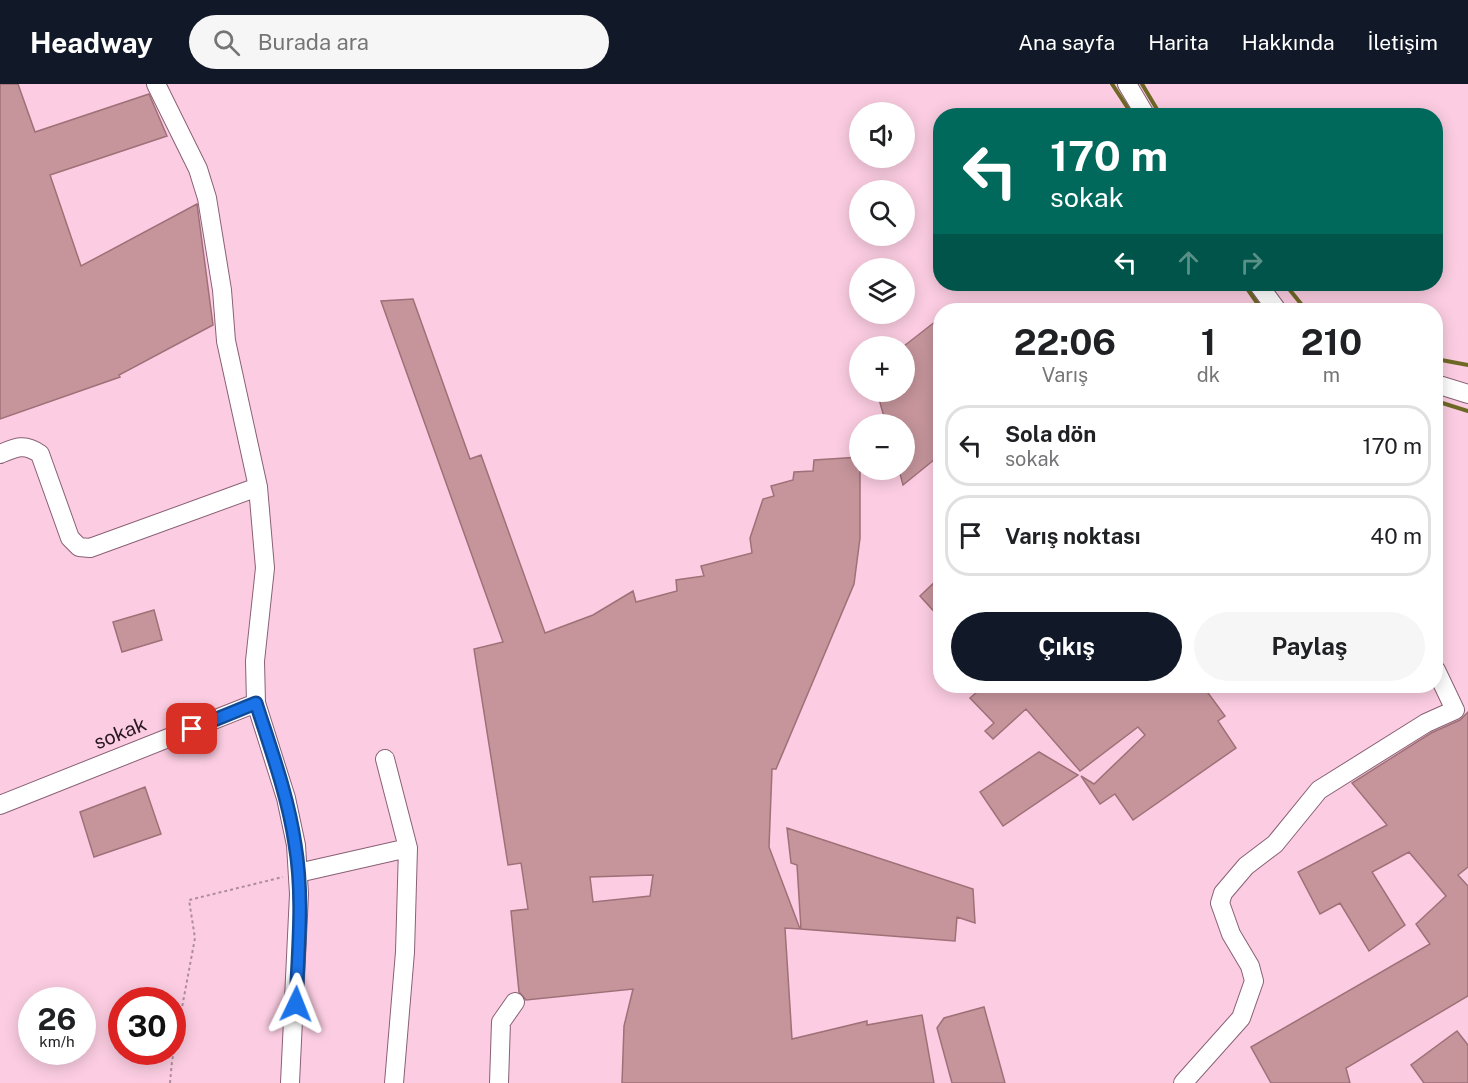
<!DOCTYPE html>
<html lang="tr">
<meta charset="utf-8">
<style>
body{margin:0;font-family:"Public Sans",sans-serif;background:#f6f6f6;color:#202124;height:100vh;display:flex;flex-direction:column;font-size:22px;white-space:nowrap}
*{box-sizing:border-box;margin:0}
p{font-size:20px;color:#757577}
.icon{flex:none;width:33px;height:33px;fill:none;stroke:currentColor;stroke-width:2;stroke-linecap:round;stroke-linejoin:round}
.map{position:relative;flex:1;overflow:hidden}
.details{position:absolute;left:933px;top:219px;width:510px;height:390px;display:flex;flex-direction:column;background:#fff;border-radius:24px;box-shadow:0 3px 15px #0003}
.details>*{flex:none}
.hud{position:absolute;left:933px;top:24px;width:510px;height:183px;border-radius:24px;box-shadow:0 3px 15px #0003;background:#00695c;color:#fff;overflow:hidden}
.buttons{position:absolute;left:849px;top:18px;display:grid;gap:12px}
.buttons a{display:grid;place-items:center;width:66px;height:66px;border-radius:50%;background:#fff;box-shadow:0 3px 15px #0003;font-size:30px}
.speed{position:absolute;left:18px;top:903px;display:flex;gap:12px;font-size:30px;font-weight:700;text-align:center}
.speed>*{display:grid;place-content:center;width:78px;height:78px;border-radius:50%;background:#fff;box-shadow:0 3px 15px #0003;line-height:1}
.speed small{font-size:15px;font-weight:400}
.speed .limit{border:9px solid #d22;background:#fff;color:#111}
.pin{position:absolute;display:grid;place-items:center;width:51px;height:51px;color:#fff;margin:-26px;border-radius:12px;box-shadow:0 3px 9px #0006}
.me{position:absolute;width:66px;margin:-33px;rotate:2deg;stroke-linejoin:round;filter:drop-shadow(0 0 4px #0008)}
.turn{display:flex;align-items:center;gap:21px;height:126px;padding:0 18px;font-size:27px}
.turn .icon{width:78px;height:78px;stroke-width:2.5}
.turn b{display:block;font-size:42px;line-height:51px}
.lanes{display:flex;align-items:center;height:57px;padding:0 18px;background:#0003;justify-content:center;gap:30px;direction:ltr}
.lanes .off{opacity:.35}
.eta{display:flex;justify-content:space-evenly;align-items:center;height:102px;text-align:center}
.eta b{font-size:36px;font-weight:700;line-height:42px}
.action{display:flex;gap:12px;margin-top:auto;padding:12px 18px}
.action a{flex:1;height:69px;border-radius:36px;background:#111827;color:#fff;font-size:24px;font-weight:700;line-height:69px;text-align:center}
.action a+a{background:#f6f6f6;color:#202124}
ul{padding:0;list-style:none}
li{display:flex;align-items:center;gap:18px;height:81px;margin:0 12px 9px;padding:0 6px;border:3px solid #e0e0e0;border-radius:24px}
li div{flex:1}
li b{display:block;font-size:22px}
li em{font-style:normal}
header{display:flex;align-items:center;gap:36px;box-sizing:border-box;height:84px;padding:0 30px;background:#111827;color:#fff}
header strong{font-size:28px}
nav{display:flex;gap:33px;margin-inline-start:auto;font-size:21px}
.search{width:420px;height:54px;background:#f6f6f6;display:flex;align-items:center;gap:15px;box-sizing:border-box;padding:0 21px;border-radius:33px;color:#757577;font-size:22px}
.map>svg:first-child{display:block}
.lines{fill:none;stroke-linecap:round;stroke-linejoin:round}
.stream{stroke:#6f6926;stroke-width:4}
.building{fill:#c6959c;stroke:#9f7077;stroke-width:1.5;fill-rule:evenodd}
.minor-casing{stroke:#896074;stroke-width:20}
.path{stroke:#af8c9c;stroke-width:2;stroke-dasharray:3 3;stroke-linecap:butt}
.minor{stroke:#fff;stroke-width:18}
.route-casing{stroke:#114b97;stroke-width:15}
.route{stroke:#1a73e8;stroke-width:10}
.labels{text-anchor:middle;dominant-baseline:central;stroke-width:4.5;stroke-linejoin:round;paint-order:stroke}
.street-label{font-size:20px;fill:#281820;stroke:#fccde2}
</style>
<header>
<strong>Headway</strong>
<div class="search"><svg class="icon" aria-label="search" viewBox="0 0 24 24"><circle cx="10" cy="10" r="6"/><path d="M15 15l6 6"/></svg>Burada ara</div>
<nav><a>Ana sayfa</a><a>Harita</a><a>Hakkında</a><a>İletişim</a></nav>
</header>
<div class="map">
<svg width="1468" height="999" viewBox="0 0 1468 999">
<rect width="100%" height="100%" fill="#fccde2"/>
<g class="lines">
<path class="stream" d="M1112 0 1133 32
M1142 0 1161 32
M1244 200 1262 226
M1285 200 1306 226
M1436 275 1468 281
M1436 317 1468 327"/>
</g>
<path class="building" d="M0 0H18L35 48 149 10 167 52 50 91 81 182 197 120 213 241 119 291 120 293 0 335Z
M413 215 470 375 481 371 545 549 593 531 633 507 636 518 677 507 676 496 704 492 701 482 752 469 750 454 763 415 774 412 771 402 793 396 794 388 813 387 814 376 860 373V454L854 500 776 685H772L769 763 800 845 785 844 792 955 867 937V941L922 931 934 999H622L624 942 633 905 526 916 519 908 511 827 528 825 521 779 508 781 474 565 503 558 381 217ZM653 791 650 812 593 818 590 793Z
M940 234V371L903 401 899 386H904V340H886L877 308H904V262Z
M940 493V534L920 512Z
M154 526 162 556 122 568 113 538Z
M984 602H1203L1225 632 1218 637 1236 664 1133 736 1115 710 1100 720 1081 692 1094 700 1145 651 1138 643 1080 687 1026 625 993 655 985 647 994 639 970 614Z
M1468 628V783L1458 791 1468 802V912L1346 984 1350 999H1271L1251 963 1430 860 1416 840 1446 812 1409 768 1372 788 1405 841 1369 867 1340 819 1320 830 1298 788 1387 741 1352 699 1431 649 1460 636Z
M1039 668 1078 691 1003 742 980 708Z
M145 703 161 750 94 773 80 728Z
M787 744 973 805 975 839 957 833 955 857 801 845 797 781 791 779Z
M984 923 1005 999H952L937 944 944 934Z
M1457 947 1468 961V999H1424L1411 981Z"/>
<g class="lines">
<g class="minor-casing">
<path id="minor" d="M156 0 198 85 207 114 222 206 226 257 258 403 265 484 255 577 256 619 286 714 296 761 299 810 290 999
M1127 0 1146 32
M1258 200 1277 226
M1436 300 1468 310
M0 370C16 363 25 359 40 370L70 454 79 463 90 464 258 403
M385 675 408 764 405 868 394 999
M0 721 256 619
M298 789 408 764
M499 999 501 938 515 918
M1183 999 1241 934 1254 897 1250 882 1231 850 1220 819 1223 809 1246 782 1275 760 1319 706 1426 639 1455 626 1436 586"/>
</g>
<path class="path" d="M170 999 172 977 195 854 189 816 283 793"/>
<use href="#minor" class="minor"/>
</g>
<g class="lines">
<g class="route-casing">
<path id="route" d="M192 645 256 619C271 666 288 712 295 760 304 813 298 867 296 920"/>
</g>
<use href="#route" class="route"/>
</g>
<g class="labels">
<g class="street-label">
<text transform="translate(120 649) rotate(-22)">sokak</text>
</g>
</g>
</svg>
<div class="buttons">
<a><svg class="icon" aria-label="sound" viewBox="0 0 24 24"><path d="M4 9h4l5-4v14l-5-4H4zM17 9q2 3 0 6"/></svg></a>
<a><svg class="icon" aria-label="search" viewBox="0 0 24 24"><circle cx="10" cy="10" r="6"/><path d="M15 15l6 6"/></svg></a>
<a><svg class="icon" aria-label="layers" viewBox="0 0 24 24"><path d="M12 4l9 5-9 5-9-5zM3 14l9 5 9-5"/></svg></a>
<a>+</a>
<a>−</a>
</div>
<div class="speed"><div>26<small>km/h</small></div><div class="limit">30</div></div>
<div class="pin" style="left:192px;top:645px;background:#d93025"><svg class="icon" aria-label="arrive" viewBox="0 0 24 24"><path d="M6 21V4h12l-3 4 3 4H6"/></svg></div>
<svg class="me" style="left:296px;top:920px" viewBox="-20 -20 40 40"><path d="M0-17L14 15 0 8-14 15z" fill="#1a73e8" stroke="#fff" stroke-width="4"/></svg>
<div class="hud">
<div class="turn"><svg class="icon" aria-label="left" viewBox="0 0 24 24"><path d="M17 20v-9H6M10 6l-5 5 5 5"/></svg><div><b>170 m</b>sokak</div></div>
<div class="lanes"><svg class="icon" aria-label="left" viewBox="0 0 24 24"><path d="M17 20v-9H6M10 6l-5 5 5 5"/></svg><svg class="icon off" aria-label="ahead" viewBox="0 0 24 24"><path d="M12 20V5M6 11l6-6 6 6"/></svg><svg class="icon off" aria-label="right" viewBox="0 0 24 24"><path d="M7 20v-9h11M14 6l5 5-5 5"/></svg></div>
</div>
<section class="details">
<div class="eta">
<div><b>22:06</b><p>Varış</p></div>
<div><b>1</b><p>dk</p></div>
<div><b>210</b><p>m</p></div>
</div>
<ul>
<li><svg class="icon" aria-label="left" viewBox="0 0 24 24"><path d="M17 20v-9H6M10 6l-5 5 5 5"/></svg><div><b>Sola dön</b><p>sokak</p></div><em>170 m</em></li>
<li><svg class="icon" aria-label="arrive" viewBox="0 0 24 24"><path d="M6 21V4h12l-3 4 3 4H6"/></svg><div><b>Varış noktası</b></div><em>40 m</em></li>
</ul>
<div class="action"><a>Çıkış</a><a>Paylaş</a></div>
</section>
</div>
